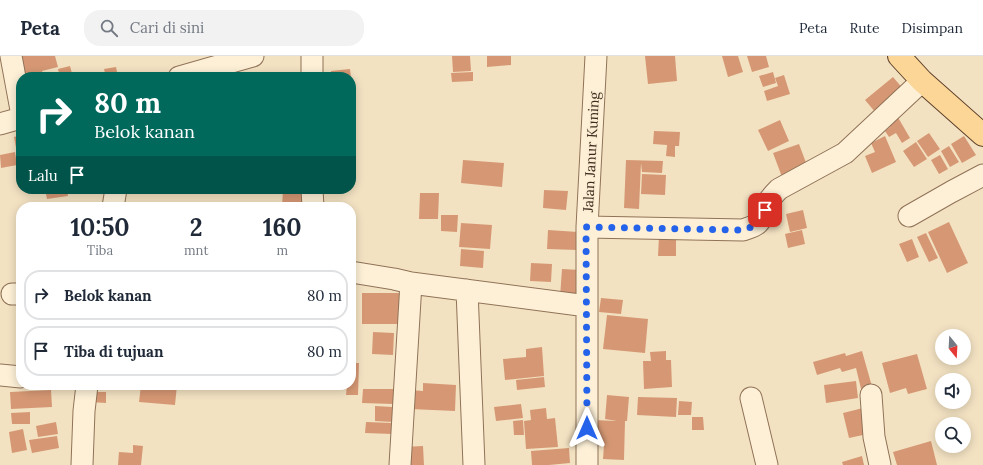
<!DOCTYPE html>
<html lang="id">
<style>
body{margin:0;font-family:Lora,serif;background:#f2f2f3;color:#1f2937;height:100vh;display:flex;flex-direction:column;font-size:15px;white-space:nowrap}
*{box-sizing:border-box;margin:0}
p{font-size:13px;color:#747a83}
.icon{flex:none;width:22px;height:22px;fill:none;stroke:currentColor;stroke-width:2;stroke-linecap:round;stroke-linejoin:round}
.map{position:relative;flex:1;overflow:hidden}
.details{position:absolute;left:16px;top:146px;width:340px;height:188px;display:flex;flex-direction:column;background:#fff;border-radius:16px;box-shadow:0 2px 10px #0003}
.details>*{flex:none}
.guide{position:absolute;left:16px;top:16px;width:340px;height:122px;border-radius:16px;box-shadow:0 2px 10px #0003;background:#00695c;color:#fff;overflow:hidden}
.needle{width:26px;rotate:162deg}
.buttons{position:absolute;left:935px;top:273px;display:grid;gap:8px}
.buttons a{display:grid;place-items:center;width:36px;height:36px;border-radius:50%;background:#fff;box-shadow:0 2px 10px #0003;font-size:20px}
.pin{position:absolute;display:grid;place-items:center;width:34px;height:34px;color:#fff;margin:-17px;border-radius:8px;box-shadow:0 2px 6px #0006}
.me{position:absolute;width:44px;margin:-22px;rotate:0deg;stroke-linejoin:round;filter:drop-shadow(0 0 3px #0008)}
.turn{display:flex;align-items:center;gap:14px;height:84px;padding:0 12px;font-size:18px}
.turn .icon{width:52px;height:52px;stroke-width:2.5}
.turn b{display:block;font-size:28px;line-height:34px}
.then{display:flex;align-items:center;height:38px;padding:0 12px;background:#0003;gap:8px;font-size:15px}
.eta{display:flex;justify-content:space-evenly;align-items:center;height:68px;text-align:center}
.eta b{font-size:24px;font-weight:800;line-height:28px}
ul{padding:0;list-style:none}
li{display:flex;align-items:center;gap:12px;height:50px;margin:0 8px 6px;padding:0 4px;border:2px solid #e0e1e3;border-radius:16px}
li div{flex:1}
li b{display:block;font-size:15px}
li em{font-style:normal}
header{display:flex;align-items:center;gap:24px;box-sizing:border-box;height:56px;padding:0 20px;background:#fff;border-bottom:1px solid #e0e1e3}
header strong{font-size:19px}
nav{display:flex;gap:22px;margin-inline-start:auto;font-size:14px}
.search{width:280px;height:36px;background:#f2f2f3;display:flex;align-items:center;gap:10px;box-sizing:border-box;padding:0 14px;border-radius:16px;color:#747a83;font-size:15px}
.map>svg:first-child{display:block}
.building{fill:#d69874}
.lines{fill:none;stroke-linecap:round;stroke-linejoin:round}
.minor-casing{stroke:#907257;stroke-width:23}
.major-casing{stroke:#5e402b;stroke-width:24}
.minor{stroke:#fdf0d7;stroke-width:21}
.major{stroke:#fbd696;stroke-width:22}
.route{stroke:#2563eb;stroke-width:7;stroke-dasharray:0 12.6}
.labels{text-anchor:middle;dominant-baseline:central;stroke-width:3;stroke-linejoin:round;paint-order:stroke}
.street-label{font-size:14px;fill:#3e2b1d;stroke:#faedd3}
</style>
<header>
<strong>Peta</strong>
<div class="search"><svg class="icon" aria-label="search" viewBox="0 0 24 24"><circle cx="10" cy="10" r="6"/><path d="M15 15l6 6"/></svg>Cari di sini</div>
<nav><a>Peta</a><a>Rute</a><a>Disimpan</a></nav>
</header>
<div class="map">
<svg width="983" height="409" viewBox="0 0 983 409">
<rect width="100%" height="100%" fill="#f3e2c2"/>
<path class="building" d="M18 0H55L58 11 42 15 44 21H33L32 18 23 20Z
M452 0H470L471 15 453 16Z
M487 0H511V9L487 11Z
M645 0H675L677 25 648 28Z
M722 0H738L743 16 728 21Z
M747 0H766L769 11 752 16Z
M70 10 73 21H60L58 13Z
M116 11 118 21H106L104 13Z
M350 13 351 21H332L331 15Z
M290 16 291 21H281L280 18Z
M473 16V25L452 26 451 17Z
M773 16 776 27 763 31 759 20Z
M784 19 790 38 767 45 764 35 778 30 775 22Z
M893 21 904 34 876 57 865 44Z
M896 58 910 82 902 87 896 77 889 81 885 75 890 71 886 64Z
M780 64 789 85 768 95 758 74Z
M654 75 680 76 679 90H675V101L666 100 667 89 653 88Z
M929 77 940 93 928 101 917 85Z
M21 79V107L19 108 14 81Z
M885 80 896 106 872 117 865 100 875 96 871 87Z
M964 80 976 99 962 107 951 88Z
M916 86 927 103 914 111 903 95Z
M799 88 808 112 782 121 773 97Z
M949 90 959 106 950 111 941 95Z
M15 96 17 109 1 112 0 99Z
M940 99 948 113 939 118 931 104Z
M354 103 355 123H351V104Z
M463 104 504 107 502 131 461 127Z
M626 104 663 105 662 117 642 116 641 107 639 153 624 152Z
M642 118 666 119 665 139 641 138Z
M45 133H67L68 140 47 143Z
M283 133H307V151H282Z
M544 134 568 135 566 154 543 152Z
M420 137H439L438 163H419Z
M803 154 807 172 790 176 786 158Z
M441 159H458L457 176 441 175Z
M949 166 968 207 947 217 928 176Z
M461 167 492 169 490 193 459 191Z
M548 174 578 176 577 194 547 193Z
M802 174 805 188 788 192 785 178Z
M926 177 938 202 929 206 917 181Z
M659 180H676V200H658Z
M912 183 919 201 907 206 899 188Z
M461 193 484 195 483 212 460 210Z
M531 207 552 208 551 226 530 225Z
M562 213 581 214 579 242 560 241Z
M351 228H355L353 261H351Z
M362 237H399V268H362Z
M601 242 623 244 621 258 599 256Z
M607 259 648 263 645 297 603 293Z
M373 276 394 277 393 299 372 298Z
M542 291 544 320 505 324 503 303 526 301V293Z
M666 295V304H671L672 331 644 333 643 305H651L650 296Z
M862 295 873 334 862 337 856 312 842 316 840 312 817 319 813 306 845 297 846 300Z
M917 298 927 333 908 338 906 332 890 337 882 307Z
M351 307H359L358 339H346L347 329H351Z
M544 321 545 331 517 334 516 324Z
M856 325 858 342 826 347 824 329Z
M423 327 456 329 455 355 410 353 411 334 423 335Z
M141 329H177L175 349 139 346Z
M363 333H393V348L362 347Z
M51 334 52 351 11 353 10 336Z
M90 336H106V347L90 346Z
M607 339 629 341 627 365H625L624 404 603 403 604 389 592 388 594 364 617 365 605 363Z
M638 341 677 342 676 361 637 359Z
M679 345 692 346 691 359H678Z
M521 348 523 362 496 365 494 351Z
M375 350 393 351V366L375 365Z
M546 352 547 363 555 362 558 391 526 393 524 365 531 364 530 354Z
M863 352 867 399 863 379 849 382 843 357Z
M30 356V368H12L11 357Z
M692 361H703L704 374H692Z
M523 364 524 379H514L513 365Z
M56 366 58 378 38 381 36 370Z
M366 366 393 367 392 378 365 377Z
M23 373 27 394 12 397 9 376Z
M57 380 59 392 32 397 29 384Z
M931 385 937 409H897L893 396Z
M133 389 143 390 141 409H118L119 396 133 397Z
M423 390 424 409H404L403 391Z
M569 392 570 407 549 409H532L531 395Z
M862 400 864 409H843L842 406Z"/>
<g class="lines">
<g class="minor-casing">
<path id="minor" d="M11 0 21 54
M312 0V21
M179 21 253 0
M0 68 21 62
M312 133 313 151
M113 151 116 133
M909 160 951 136 983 119
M587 171 743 174C748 172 754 171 758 167 764 161 765 153 768 146 771 141 775 137 779 133L845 97 922 25
M351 216 394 223 411 227 400 409
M411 227 587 250
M467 234 474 409
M12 238H21
M0 319 21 321
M871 339 874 381 880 409
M751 342 767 409
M82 409 84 355 87 329
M587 409V171L596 0"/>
</g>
<g class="major-casing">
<path id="major" d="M899 0 922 25 983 79"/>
</g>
<use href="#minor" class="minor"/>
<use href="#major" class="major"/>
</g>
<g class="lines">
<path class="route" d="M587 372 586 171 743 174C756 170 760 167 765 154"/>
</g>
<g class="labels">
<g class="street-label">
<text transform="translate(591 96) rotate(-87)">Jalan Janur Kuning</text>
</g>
</g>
</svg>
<div class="buttons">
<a><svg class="needle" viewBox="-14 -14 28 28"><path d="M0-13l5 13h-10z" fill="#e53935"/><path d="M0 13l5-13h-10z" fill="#747a83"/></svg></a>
<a><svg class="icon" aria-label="sound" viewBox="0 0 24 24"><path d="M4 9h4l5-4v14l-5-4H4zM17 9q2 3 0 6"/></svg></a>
<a><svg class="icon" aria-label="search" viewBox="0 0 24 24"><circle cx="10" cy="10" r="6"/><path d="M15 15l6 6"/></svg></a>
</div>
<div class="pin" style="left:765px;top:154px;background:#d93025"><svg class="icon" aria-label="arrive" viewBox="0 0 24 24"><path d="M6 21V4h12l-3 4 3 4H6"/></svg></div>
<svg class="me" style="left:587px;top:372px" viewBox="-20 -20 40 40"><path d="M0-17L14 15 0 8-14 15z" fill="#2563eb" stroke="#fff" stroke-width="4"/></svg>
<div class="guide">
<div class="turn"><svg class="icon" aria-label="right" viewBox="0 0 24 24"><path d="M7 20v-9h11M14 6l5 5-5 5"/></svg><div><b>80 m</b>Belok kanan</div></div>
<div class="then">Lalu<svg class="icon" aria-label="arrive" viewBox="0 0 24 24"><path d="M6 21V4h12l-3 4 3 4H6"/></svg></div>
</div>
<section class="details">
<div class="eta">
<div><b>10:50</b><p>Tiba</p></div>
<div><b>2</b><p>mnt</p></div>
<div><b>160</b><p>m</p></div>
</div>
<ul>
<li><svg class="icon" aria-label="right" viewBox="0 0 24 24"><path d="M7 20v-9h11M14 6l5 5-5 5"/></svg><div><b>Belok kanan</b></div><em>80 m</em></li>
<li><svg class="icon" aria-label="arrive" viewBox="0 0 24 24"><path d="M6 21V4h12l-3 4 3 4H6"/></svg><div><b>Tiba di tujuan</b></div><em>80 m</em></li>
</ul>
</section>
</div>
